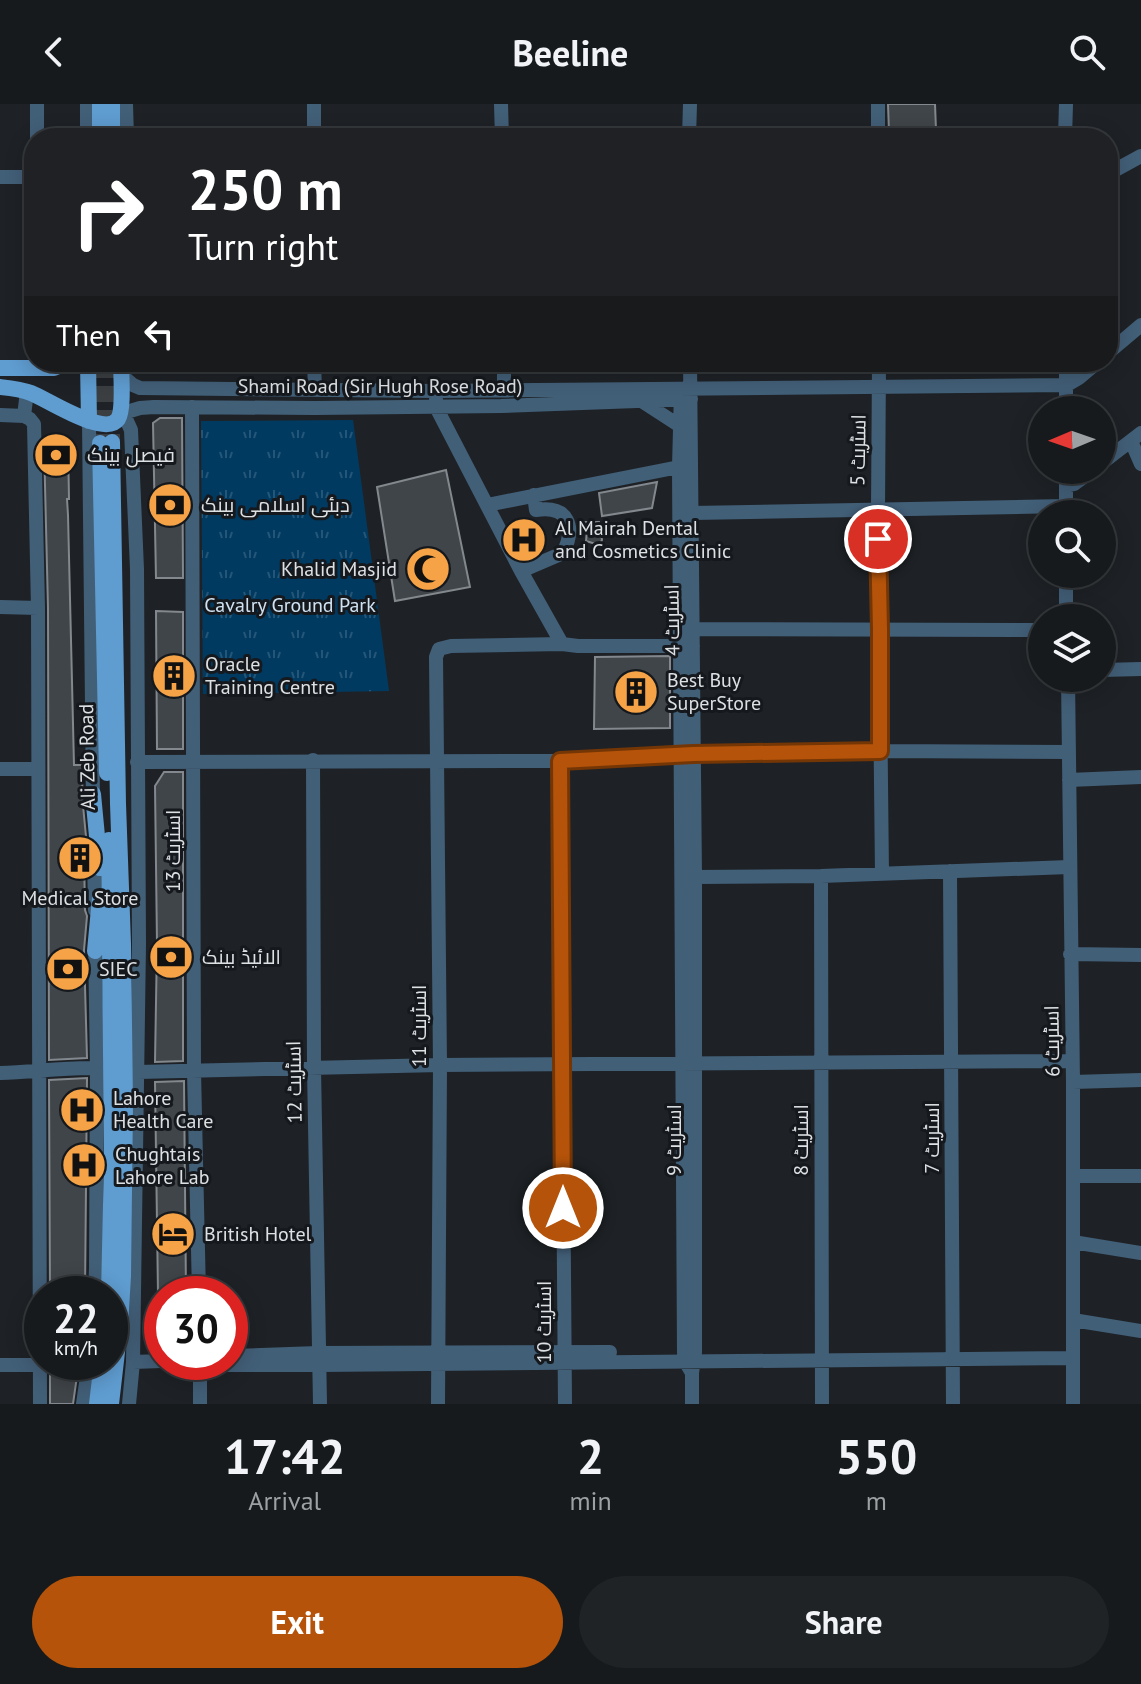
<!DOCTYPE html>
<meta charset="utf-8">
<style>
body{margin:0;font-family:"PT Sans",Cairo,sans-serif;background:#1f2325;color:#f1f3f6;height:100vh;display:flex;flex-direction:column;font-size:30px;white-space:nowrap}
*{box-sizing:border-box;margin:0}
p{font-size:26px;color:#9ea1a3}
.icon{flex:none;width:44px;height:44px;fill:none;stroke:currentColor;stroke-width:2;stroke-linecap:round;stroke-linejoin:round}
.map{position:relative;height:1300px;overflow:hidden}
.panel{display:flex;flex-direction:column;background:#161a1c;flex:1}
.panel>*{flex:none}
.hud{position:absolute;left:24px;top:24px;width:1094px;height:244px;border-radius:32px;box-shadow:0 4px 20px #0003,0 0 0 2px #35383b;background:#202124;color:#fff;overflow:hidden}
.needle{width:52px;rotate:268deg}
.buttons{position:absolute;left:1028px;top:292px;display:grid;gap:16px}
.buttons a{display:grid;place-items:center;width:88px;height:88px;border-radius:50%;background:#161a1c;box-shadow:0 4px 20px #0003,0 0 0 2px #35383b;font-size:40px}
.speed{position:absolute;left:24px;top:1172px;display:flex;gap:16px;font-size:40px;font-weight:700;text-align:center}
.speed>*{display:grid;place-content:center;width:104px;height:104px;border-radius:50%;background:#161a1c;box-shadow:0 4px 20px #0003,0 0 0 2px #35383b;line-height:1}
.speed small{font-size:20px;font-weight:400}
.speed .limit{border:12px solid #d22;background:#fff;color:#111}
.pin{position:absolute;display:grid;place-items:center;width:68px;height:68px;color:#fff;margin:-34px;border:4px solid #fff;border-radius:50%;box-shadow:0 2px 8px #0007}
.me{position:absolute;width:88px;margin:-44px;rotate:0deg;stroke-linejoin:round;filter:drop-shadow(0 0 6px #0008)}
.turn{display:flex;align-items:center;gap:28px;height:168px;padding:0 32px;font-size:36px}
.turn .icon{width:104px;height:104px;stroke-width:2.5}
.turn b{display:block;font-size:56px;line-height:68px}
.then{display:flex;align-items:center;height:76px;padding:0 32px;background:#0003;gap:16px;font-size:30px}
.eta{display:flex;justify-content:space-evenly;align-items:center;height:136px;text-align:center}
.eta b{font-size:48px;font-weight:600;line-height:56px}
.primary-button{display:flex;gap:16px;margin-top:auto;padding:16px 32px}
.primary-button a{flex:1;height:92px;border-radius:48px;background:#b45309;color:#fff;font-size:32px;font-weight:600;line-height:92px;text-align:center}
.primary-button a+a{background:#1f2325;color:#f1f3f6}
header{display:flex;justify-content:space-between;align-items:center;height:104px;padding:0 32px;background:#161a1c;font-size:36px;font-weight:600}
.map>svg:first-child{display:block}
.grass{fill:url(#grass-tufts)}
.building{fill:#404549;stroke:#82888d;stroke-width:2}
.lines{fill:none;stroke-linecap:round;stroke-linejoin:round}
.major-tunnel{stroke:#3b3f42;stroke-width:16;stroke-dasharray:16 8;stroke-linecap:butt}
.minor{stroke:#425f78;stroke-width:14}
.major{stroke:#5f9cd0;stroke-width:16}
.route-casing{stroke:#753606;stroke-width:20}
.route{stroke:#b45309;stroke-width:14}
.labels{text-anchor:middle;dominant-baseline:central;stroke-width:6;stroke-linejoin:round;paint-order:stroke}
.street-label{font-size:20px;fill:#dee1e4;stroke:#15191d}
.poi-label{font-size:20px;fill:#dee1e4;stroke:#15191d;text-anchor:start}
.park-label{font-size:20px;fill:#d0e2f2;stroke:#15191d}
</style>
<header><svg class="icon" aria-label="back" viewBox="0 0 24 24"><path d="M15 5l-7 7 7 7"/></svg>Beeline<svg class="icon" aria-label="search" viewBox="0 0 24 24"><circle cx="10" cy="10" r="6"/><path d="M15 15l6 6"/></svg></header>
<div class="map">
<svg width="1141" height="1300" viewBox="0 0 1141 1300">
<defs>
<pattern id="grass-tufts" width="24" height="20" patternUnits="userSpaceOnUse" patternTransform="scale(2)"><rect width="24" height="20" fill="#003a61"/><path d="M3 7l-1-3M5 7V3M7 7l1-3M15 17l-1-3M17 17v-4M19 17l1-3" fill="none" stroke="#255678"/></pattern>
</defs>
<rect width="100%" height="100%" fill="#1e2226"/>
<path class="grass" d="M353 316 389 587 203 590 201 317Z"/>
<path class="building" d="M888 0H935L936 26 889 28Z
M160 314H182L183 474H156L153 319Z
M68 339 69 395H67L68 411 74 661H83L82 691 87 743 84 750 85 806 87 812 84 846 87 954 49 956 48 504 44 340Z
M446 366 470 483 395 497 377 383Z
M657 378 652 404 602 412 599 389Z
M585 418H599L602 436 599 441 586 437 587 426Z
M156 507 183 508V645H157Z
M670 552V624L594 625 595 553Z
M164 668H183V957L155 958 157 840 155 682Z
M87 974 85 1190H50L49 976Z
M184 977 186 1190H158L155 978Z
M50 1265H78L73 1300H50Z"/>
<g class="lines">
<path class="major-tunnel" d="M100 258V334
M112 258V338"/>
<path class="minor" d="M37 0V34
M87 0V34
M126 0 127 34
M501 0 502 34
M314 34V0
M689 34 690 0
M878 34V0
M1065 34 1066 0
M1108 70 1141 52
M0 73H34
M1108 249 1141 221
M314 258 315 285
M504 258V286
M690 258 695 773V1248L692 1269V1300
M879 258 878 405 882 770
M1066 258V306
M121 271 133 281 140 284 436 287 1067 281 1079 274 1098 258
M27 287 24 312 30 315 34 320 38 504 40 1300
M681 287 679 363 684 1248 685 1257 692 1269
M436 295V303L521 467 562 540
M643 298 680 322
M192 303 194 967 199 1190
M0 311 24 312
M89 317 93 698
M1131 337 1141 360
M1102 359 1141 329
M1066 382 1074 380 1093 366
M487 401 679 363
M692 409 1065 402
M1066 410V366
M521 467 563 449C576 423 569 401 536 406L534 391
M1066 470V514
M0 503 38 504
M692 525 1042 526
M1102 566 1141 565
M1068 574 1073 978V1300
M313 656 314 964 320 1300
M560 657 565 1300
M137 658 560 657 693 650 880 647 1068 648
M0 665H37
M1069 676 1141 673
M94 750 95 806
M950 767 953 1300
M821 772 822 1300
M695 773 821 772 1069 763
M1070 850 1141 851
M138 968 440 961 1072 957
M0 969C33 968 65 963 97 964
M1073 978 1141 976
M1073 1072H1141
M1073 1138 1141 1149
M95 1190 96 1164 97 964 95 838
M1073 1216 1141 1227
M234 1252 318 1249 610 1248
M133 1258 162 1257
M194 1258 200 1261H319L1072 1254
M200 1258V1300
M0 1261H39
M83 1300 89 1258
M129 1300 133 1258 139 840 137 465 131 326 126 315 120 310 140 304 154 303 315 304 501 302 691 295
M438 1300 440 961 436 553 439 545 451 542 562 540 578 542H693"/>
<path class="major" d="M100 34V0
M112 34V0
M88 258 89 317
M0 264H54L68 258
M0 283C10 284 21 285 31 289 47 295 105 334 118 315 124 306 121 270 121 258
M100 339 107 669
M93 690 100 764
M109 736 112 1056 109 1190
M95 847 100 794
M97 1300 102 1258
M111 1300 120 1222 123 1172 125 1000 123 840 118 700 112 338"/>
</g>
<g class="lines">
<g class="route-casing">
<path id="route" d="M563 1104 560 657 693 650 880 647V525L878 435"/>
</g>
<use href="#route" class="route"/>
</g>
<defs>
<g id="bank-disc" transform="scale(2.3)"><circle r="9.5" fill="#f5a346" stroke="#15191d"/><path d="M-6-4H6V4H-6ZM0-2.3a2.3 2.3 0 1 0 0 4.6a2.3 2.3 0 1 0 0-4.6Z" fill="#111"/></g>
<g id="hospital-disc" transform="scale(2.3)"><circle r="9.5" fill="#f5a346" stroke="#15191d"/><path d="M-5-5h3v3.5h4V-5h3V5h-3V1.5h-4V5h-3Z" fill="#111"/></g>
<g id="mosque-disc" transform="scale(2.3)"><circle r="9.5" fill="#f5a346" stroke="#15191d"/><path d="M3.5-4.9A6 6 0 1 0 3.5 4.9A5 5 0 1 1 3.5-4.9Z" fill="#111"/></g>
<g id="building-disc" transform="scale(2.3)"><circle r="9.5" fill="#f5a346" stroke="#15191d"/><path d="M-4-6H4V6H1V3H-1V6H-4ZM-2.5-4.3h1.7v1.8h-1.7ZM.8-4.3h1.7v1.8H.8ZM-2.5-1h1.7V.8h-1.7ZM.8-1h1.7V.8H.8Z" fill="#111"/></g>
<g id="hotel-disc" transform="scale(2.3)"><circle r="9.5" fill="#f5a346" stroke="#15191d"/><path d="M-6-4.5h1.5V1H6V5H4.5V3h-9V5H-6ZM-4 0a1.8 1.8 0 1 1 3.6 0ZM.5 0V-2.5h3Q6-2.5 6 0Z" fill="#111"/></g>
</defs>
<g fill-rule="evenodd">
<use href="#bank-disc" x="56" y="351"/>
<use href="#bank-disc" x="170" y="401"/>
<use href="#hospital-disc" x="524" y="436"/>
<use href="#mosque-disc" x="428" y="465"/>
<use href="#building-disc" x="174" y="572"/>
<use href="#building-disc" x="636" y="588"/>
<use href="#building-disc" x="80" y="754"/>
<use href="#bank-disc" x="171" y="853"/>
<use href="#bank-disc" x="68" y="865"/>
<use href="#hospital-disc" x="82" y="1006"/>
<use href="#hospital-disc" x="84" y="1061"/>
<use href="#hotel-disc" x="173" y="1130"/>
</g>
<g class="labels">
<g class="street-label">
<text x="380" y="282">Shami Road (Sir Hugh Rose Road)</text>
<text transform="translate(858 346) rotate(-89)">اسٹریٹ 5</text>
<text transform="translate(672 516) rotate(-91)">اسٹریٹ 4</text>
<text transform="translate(87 653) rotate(-91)">Ali Zeb Road</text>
<text transform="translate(173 747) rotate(-90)">اسٹریٹ 13</text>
<text transform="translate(419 922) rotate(-90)">اسٹریٹ 11</text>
<text transform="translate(1052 937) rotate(-91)">اسٹریٹ 6</text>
<text transform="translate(294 978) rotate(-91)">اسٹریٹ 12</text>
<text transform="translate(932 1034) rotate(-90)">اسٹریٹ 7</text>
<text transform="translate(674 1036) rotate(-90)">اسٹریٹ 9</text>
<text transform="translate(801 1036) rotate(-90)">اسٹریٹ 8</text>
<text transform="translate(544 1218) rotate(-90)">اسٹریٹ 10</text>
</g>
<g class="poi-label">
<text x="87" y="351">فیصل بینک</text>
<text x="201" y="401">دبئی اسلامی بینک</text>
<text x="555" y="424">Al Mairah Dental<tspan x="555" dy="23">and Cosmetics Clinic</tspan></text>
<text x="397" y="465" text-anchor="end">Khalid Masjid</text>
<text x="205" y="560">Oracle<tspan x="205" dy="23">Training Centre</tspan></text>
<text x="667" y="576">Best Buy<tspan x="667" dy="23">SuperStore</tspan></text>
<text x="80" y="794" text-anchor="middle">Medical Store</text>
<text x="202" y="853">الائیڈ بینک</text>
<text x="99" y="865">SIEC</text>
<text x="113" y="994">Lahore<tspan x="113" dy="23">Health Care</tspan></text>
<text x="115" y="1050">Chughtais<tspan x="115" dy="23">Lahore Lab</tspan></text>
<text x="204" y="1130">British Hotel</text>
</g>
<g class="park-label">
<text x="290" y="501">Cavalry Ground Park</text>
</g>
</g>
</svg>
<div class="buttons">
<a><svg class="needle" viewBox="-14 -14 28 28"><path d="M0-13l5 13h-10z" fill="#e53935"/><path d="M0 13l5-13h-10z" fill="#9ea1a3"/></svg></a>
<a><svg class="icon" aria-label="search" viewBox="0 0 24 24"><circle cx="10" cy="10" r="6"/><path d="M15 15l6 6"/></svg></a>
<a><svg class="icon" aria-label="layers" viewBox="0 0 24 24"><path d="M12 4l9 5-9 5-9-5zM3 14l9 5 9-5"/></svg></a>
</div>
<div class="speed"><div>22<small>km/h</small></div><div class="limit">30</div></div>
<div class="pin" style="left:878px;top:435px;background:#d93025"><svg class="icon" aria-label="arrive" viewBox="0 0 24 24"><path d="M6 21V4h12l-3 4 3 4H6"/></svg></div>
<svg class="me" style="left:563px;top:1104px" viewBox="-20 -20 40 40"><circle r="17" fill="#b45309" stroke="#fff" stroke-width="3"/><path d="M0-11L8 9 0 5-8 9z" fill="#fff"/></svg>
<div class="hud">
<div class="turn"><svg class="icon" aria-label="right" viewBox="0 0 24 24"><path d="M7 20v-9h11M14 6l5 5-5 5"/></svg><div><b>250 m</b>Turn right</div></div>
<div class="then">Then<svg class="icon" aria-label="left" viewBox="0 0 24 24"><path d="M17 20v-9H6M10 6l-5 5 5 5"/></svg></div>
</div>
</div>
<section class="panel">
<div class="eta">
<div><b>17:42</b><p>Arrival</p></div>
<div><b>2</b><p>min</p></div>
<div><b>550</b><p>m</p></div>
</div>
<div class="primary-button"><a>Exit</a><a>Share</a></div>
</section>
